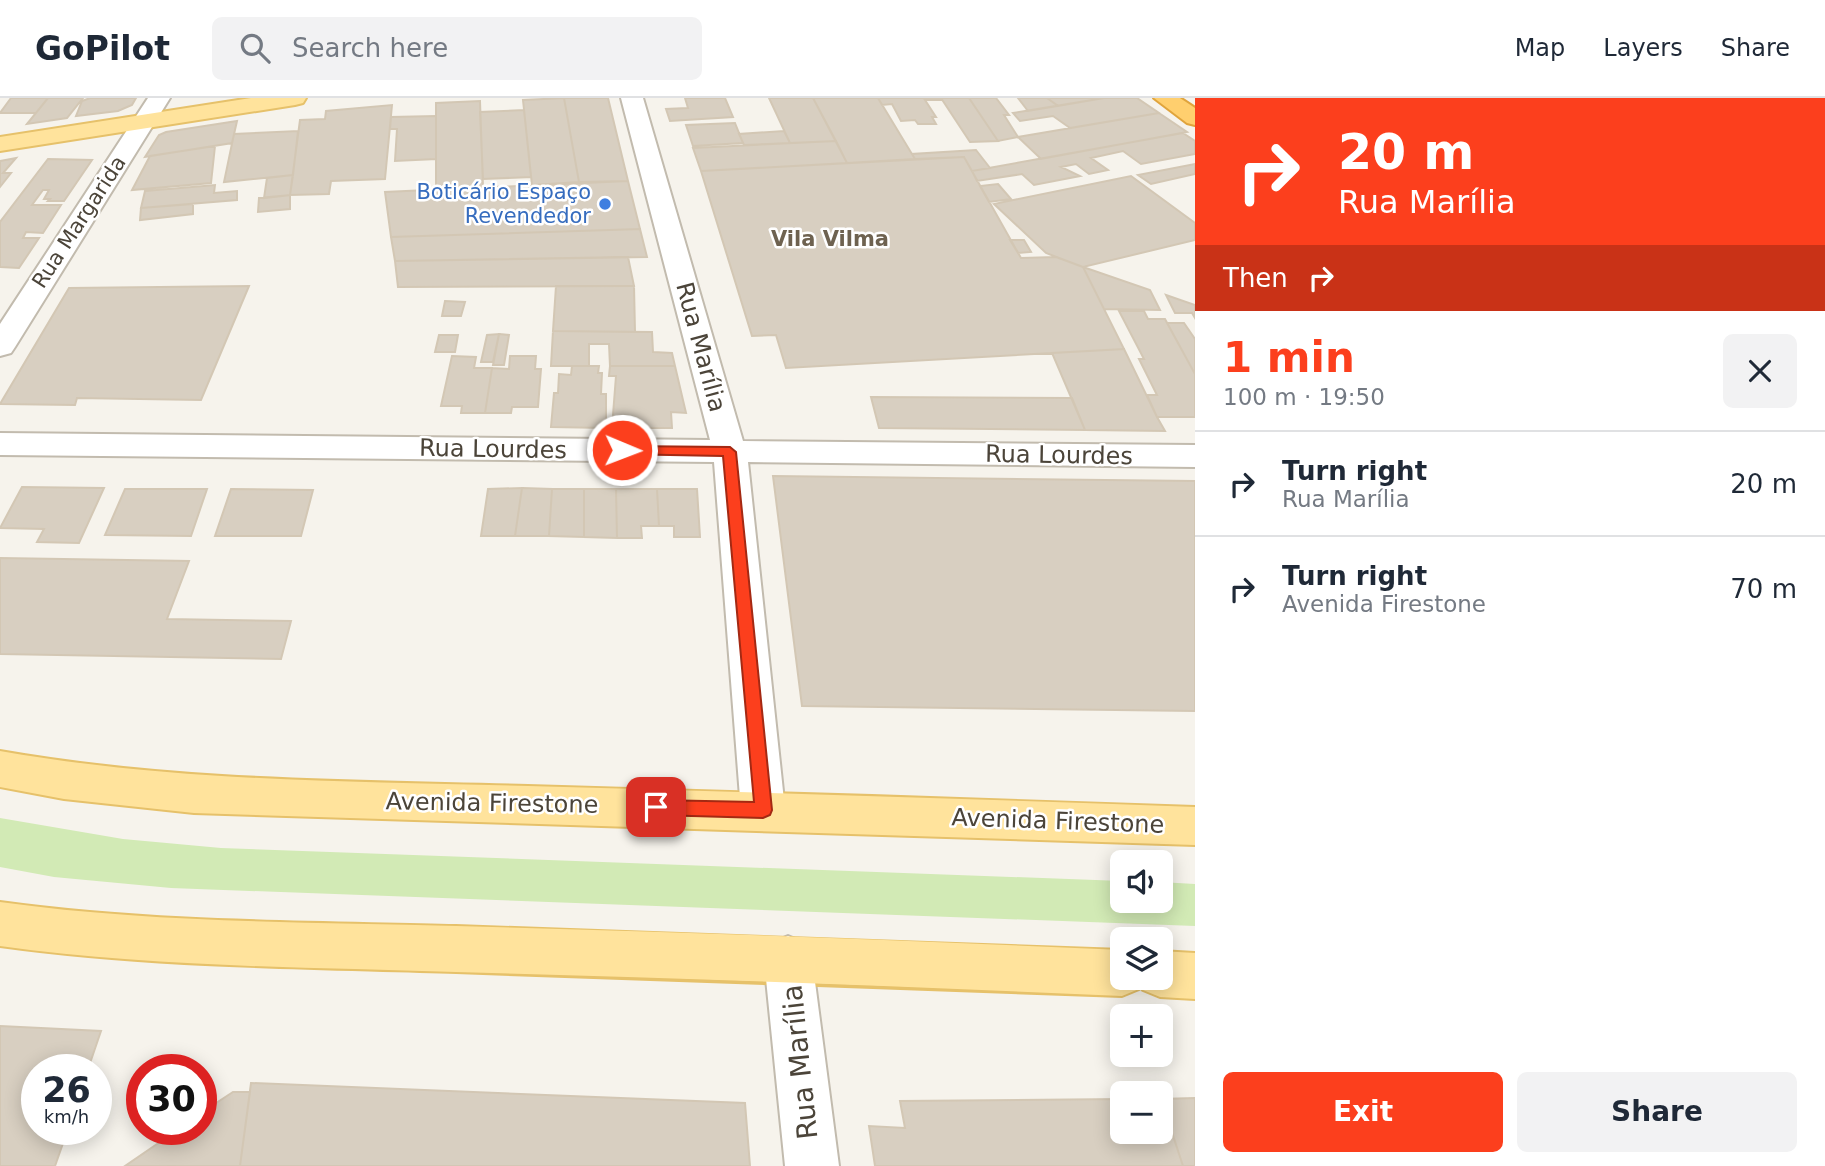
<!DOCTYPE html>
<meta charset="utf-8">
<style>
body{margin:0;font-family:"DejaVu Sans",sans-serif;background:#f2f2f3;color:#1f2937;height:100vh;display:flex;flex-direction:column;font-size:26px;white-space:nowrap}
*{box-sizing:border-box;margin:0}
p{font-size:23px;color:#747a83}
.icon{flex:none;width:38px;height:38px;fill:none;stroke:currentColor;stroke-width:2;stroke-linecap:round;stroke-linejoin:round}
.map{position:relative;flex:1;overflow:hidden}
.side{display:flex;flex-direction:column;background:#fff;width:630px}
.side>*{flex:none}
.top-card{background:#fc3f1d;color:#fff;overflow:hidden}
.tools{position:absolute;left:1110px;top:752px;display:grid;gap:14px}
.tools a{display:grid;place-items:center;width:63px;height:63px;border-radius:10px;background:#fff;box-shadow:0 4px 18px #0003;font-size:35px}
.speed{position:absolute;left:21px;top:956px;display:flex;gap:14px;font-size:35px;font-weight:700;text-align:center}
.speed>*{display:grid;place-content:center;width:91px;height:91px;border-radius:50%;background:#fff;box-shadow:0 4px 18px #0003;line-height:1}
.speed small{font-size:18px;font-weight:400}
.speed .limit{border:10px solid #d22;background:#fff;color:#111}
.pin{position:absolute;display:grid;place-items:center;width:60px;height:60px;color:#fff;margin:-30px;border-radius:14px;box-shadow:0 4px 10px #0006}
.me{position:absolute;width:77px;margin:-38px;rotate:91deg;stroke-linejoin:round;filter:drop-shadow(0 0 5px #0008)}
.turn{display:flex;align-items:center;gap:24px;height:147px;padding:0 28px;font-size:32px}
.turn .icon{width:91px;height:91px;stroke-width:2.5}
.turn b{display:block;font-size:49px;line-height:60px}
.then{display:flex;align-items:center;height:66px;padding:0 28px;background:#0003;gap:14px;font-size:26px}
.round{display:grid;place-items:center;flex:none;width:74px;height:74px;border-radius:10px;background:#f2f2f3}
.head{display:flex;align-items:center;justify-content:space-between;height:119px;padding:0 28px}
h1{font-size:42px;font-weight:600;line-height:52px;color:#fc3f1d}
.action{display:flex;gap:14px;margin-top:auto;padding:14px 28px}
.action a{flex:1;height:80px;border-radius:10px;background:#fc3f1d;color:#fff;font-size:28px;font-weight:600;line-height:80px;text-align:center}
.action a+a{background:#f2f2f3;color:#1f2937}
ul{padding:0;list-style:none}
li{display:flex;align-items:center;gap:21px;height:105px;padding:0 28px;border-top:2px solid #e0e1e3}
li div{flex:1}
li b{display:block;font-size:26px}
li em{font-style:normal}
header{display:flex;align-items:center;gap:42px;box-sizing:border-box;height:98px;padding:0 35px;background:#fff;border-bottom:2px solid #e0e1e3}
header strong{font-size:33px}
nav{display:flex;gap:38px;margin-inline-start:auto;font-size:24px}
.search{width:490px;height:63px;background:#f2f2f3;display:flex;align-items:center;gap:18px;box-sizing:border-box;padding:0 24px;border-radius:10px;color:#747a83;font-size:26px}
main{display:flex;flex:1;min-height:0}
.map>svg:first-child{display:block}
.green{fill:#d2eab5}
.building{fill:#d8cfc1;stroke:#d3c7b4;stroke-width:2}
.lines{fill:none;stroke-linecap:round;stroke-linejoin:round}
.minor-casing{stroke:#c2bbae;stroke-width:4}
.major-casing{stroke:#e6c16a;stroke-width:4}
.highway-casing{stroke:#e0a43c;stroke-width:4}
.minor{fill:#fff;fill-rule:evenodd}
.major{fill:#ffe39c;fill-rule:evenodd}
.highway{fill:#ffcf6e;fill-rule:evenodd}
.route{fill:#fc3f1d;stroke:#a42913;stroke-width:2}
.shop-dot{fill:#3f7fe0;stroke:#fff;stroke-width:2.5}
.labels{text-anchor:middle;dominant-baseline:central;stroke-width:5;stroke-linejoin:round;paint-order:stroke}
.far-shop-label{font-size:21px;fill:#366cbe;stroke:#fff;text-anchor:end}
.far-street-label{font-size:21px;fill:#4b4439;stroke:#fff}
.far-neighbourhood-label{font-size:21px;font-weight:bold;fill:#6e6250;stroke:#fff}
.street-label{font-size:24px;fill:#4b4439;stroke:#fff}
.near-street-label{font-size:28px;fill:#4b4439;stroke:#fff}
</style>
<header>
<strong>GoPilot</strong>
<div class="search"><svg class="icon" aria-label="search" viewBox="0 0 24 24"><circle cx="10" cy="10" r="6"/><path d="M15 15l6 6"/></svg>Search here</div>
<nav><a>Map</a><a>Layers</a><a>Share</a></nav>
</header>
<main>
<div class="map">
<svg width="1195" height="1068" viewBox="0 0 1195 1068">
<rect width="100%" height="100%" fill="#f6f3ec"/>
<path class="green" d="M0 720 123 741 221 750 1122 783V803H1160V784L1195 786V828L171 790 54 779 0 769Z"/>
<path class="building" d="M11 0H48L36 15H0Z
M48 0H83L67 20 27 26Z
M90 0H136L132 7 118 13 76 18 82 3Z
M564 0 579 84 532 87 523 2Z
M564 0H608L628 83 579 84Z
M685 0H725L733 19 670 23 666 11 688 10Z
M769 0H813L836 43 790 45Z
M813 0H878L915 61 847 65Z
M878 0H941L942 2H925L936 19H932L936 26H918L915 22 901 23 892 6 882 7Z
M941 0H969L998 43 970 44Z
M969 0H996L1009 17H1004L1018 39 998 43Z
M1018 0H1047L1058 8 1028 13Z
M1047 0H1104L1058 8Z
M1104 0H1137L1159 15 1070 30 1053 18 1020 23 1013 15Z
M480 3 483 89 436 91V5Z
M392 7 385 81 331 83 329 96 290 97 300 22 325 21 326 13Z
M524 12 531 79 483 81 480 14Z
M1159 15 1187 34 1041 61 1018 39Z
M436 18V61L395 63 397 31H390L391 19Z
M237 23 232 45 145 59 159 37 166 34Z
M735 25 743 45 693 48 686 27Z
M298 33 293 77 224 84 234 36Z
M784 33 790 45 744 47 739 36Z
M1183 35 1195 43V56L1141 66 1123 53 1091 60 1108 72 1089 76 1076 66 1061 69 1080 78 1034 87 1022 76 977 83 972 73Z
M836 43 847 65 701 73 693 50Z
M215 48 211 85 132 92 150 58Z
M976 52 990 70 972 73 964 59 915 61 912 56Z
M964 59 1021 160 1056 159 1083 169 1124 251 786 270 776 237 752 238 701 73Z
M16 60 3 75H11L0 89V63Z
M48 61 92 62 64 103H48L50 101H44L49 92H43L32 107H61L43 135 26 134 23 140H39L19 170 0 169V124Z
M1195 66V76L1151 86 1138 77Z
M293 77 290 97 264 100 267 80Z
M1131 78 1195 125V142L1083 169 1046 155 994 106Z
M628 83 640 131 391 139 385 94Z
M998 86 1011 101 989 104 980 88Z
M215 87 214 95 237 93V102L141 110 145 93Z
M290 97V111L258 114 259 100Z
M193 106V116L140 122 141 110Z
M640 131 647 159 395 163 391 139Z
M1010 142H1024L1031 154 1018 155Z
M628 159 634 188 398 189 395 163Z
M1083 169 1150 192 1160 212 1104 211Z
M249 188 201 302 77 300 75 307 0 306 69 190Z
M556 188H634L635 234 553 233Z
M1166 197 1195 207V220L1192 215H1175Z
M445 203 465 204 461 218H442Z
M1119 213H1144L1148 221H1165L1195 276V319H1157L1147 297H1157L1139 261H1144Z
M1167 225H1184L1195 241V276Z
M553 233 652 234 653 254 672 255 675 268H610L609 246H589V268H551Z
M499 236 493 264H481L487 237Z
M499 236 509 237 504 267H493Z
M439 237H458L455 254H435Z
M1124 251 1157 319 1165 333 1085 332 1052 255Z
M452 258 476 259 474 270H492L485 315H461L462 308H441Z
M510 258H536L535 271H541L538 309H512L511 315H485L492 270 509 271Z
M572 268H599L598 275H602L601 296H606V330L551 329 554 295H558L559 276 571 277Z
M610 268H675L686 315 671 314 672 330H612L616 278H609Z
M871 299 1072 300 1085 332 879 330Z
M773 378 1195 383V613L802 608Z
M22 389 104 390 79 445 37 444 44 431 0 430Z
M522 390 515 438H481L488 391Z
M522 390 552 391 549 438H515Z
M125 391H207L191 438 105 437Z
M231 391 313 392 301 438H215Z
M552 391H584V439L549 438Z
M584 391H616L617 440 584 439Z
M616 391H657L659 428H641L642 440H617Z
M657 391H697L700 439H674V428H659Z
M0 460 189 463 167 521 291 523 281 561 0 556Z
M0 928 101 933 88 971H37V1031H68L55 1068H0Z
M251 985 745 1005 750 1068H240Z
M233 994H250L240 1068H125L179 1031H201V1015Z
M1195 1000V1068H1183L1161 1001Z
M1122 1001V1034H1160L1161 1001 1183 1068H875L869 1028 905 1030 900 1003Z"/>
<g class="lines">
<g class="minor-casing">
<path id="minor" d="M148 0H170L15 249 11 255 0 258V226Z
M621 0H643L743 343 1195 347V369L748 364 785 712 778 725 763 731 748 725 741 712 714 364 0 357V335L710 342Z
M788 838 805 845 812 861 839 1068H785L764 861 771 845Z"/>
</g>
<g class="major-casing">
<path id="major" d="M251 0H306L303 5 295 7 0 53V39Z
M0 653C176 684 349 683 528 688 750 694 973 701 1195 709V747L194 715 64 701 0 689Z
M0 804C152 825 303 824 456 828 678 834 900 842 1122 852V880H1160V853L1195 855V901L1160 899 1143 892 1141 888 1139 891 1122 898C900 888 678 880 456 874 303 869 152 869 0 848Z"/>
</g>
<g class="highway-casing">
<path id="highway" d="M1154 0H1180L1195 10V27L1187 25Z"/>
</g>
<use href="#minor" class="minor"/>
<use href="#major" class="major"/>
<use href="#highway" class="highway"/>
</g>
<path class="route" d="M622 348 730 349 736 354 772 712 770 717 763 720 656 717 650 715 647 709 650 704 656 702 754 704 723 358 617 356V349Z"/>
<circle class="shop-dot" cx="605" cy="106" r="7"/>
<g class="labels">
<g class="far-shop-label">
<text x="591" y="94">Boticário Espaço<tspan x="591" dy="24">Revendedor</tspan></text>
</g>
<g class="far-street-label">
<text transform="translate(79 124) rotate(-57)">Rua Margarida</text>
</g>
<g class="far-neighbourhood-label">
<text x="830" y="141">Vila Vilma</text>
</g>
<g class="street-label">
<text transform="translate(701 249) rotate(75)">Rua Marília</text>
<text transform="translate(493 351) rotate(1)">Rua Lourdes</text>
<text transform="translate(1059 357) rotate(1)">Rua Lourdes</text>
<text transform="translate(492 705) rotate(1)">Avenida Firestone</text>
<text transform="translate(1058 723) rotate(2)">Avenida Firestone</text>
</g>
<g class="near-street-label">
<text transform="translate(800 964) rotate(-96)">Rua Marília</text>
</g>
</g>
</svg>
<div class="tools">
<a><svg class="icon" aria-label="sound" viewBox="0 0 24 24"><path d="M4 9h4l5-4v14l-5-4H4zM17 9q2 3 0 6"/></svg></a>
<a><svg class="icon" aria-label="layers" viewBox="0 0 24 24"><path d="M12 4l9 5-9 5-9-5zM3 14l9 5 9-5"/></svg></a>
<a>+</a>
<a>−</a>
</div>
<div class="speed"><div>26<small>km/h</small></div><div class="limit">30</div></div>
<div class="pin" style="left:656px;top:709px;background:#d93025"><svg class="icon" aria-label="arrive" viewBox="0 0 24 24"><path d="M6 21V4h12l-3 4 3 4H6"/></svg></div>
<svg class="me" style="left:622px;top:352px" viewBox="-20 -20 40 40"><circle r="17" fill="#fc3f1d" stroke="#fff" stroke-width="3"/><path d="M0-11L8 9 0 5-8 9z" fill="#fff"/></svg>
</div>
<section class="side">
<div class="top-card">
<div class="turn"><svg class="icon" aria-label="right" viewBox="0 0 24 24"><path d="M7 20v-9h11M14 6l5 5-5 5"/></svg><div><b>20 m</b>Rua Marília</div></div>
<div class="then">Then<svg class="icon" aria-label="right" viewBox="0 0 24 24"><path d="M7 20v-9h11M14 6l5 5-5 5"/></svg></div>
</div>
<div class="head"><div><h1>1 min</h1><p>100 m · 19:50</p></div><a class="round"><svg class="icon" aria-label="close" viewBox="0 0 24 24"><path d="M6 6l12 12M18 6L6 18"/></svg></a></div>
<ul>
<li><svg class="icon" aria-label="right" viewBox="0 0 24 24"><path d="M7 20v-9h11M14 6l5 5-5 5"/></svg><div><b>Turn right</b><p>Rua Marília</p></div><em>20 m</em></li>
<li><svg class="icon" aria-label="right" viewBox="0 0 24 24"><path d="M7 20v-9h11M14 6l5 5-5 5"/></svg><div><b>Turn right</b><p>Avenida Firestone</p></div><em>70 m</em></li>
</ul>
<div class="action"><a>Exit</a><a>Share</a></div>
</section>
</main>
